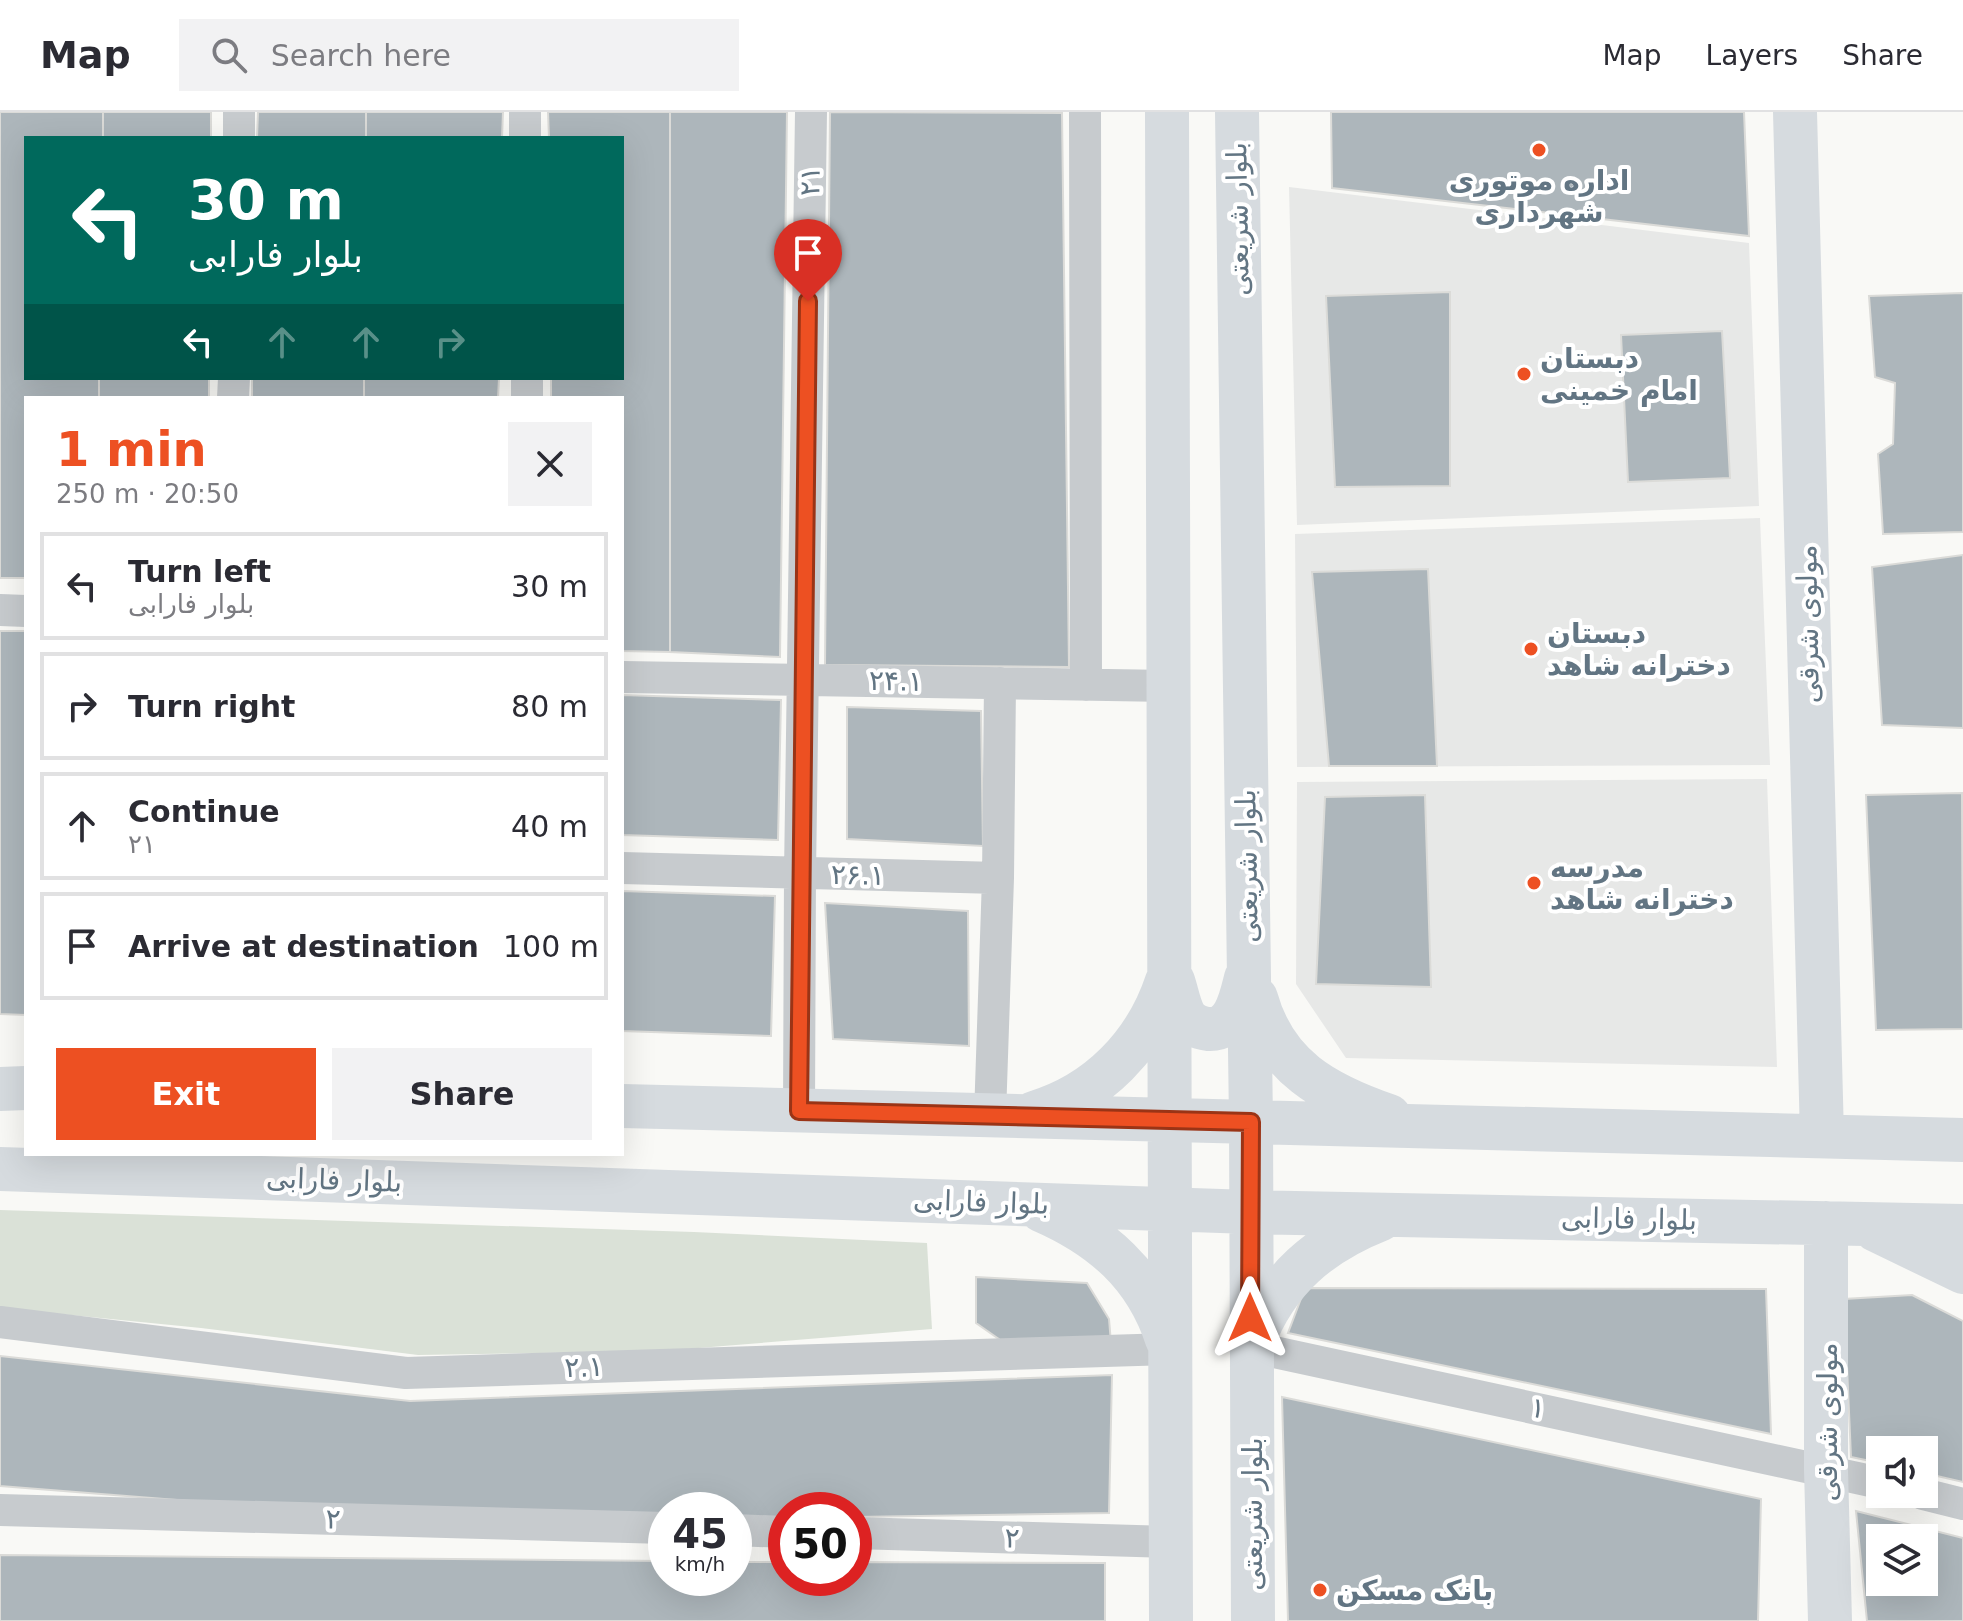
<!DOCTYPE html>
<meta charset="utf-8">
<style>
body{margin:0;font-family:"DejaVu Sans","Noto Naskh Arabic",sans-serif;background:#f2f2f3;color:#2b2b33;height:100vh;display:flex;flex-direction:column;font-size:30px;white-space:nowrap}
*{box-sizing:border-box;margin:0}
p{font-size:26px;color:#7c7c81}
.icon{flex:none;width:44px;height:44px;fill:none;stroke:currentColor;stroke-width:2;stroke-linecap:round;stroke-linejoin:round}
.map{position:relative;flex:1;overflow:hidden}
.side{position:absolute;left:24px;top:284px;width:600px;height:760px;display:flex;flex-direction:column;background:#fff;border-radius:0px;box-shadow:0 8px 32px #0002}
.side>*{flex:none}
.guide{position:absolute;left:24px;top:24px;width:600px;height:244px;border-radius:0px;box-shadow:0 8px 32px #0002;background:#00695c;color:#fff;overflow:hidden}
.buttons{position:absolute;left:1866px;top:1324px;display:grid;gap:16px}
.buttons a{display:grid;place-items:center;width:72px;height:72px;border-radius:0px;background:#fff;box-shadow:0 8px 32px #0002;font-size:40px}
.speed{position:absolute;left:648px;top:1380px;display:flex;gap:16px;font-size:40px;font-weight:700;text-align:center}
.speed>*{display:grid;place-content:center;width:104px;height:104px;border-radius:50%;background:#fff;box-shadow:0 8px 32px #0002;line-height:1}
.speed small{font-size:20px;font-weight:400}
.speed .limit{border:12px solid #d22;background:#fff;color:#111}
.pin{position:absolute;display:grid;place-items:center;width:68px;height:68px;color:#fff;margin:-82px -34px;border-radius:50% 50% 50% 0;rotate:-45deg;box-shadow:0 0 8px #0007}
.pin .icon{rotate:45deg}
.me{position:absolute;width:88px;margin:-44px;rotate:0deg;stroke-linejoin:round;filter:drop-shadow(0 0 6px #0008)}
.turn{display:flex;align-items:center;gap:28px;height:168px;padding:0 32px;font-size:36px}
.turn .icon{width:104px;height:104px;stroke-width:2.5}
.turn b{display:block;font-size:56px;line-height:68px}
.lanes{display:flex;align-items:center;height:76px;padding:0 32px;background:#0003;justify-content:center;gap:40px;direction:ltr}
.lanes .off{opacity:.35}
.round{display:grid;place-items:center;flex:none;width:84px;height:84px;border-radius:0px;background:#f2f2f3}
.head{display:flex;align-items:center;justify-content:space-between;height:136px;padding:0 32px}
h1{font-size:48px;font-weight:700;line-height:60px;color:#ed5022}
.primary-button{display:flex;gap:16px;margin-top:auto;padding:16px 32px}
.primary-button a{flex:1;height:92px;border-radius:0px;background:#ed5022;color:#fff;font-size:32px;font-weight:700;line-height:92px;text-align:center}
.primary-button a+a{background:#f2f2f3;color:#2b2b33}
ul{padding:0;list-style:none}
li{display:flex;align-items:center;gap:24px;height:108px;margin:0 16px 12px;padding:0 16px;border:4px solid #e1e1e2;border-radius:0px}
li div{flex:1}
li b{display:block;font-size:30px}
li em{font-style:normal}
header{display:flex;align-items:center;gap:48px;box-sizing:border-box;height:112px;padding:0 40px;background:#fff;border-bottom:2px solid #e1e1e2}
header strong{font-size:38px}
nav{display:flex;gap:44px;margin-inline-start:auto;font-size:28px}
.search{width:560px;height:72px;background:#f2f2f3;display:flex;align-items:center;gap:20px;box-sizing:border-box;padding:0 28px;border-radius:0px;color:#7c7c81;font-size:30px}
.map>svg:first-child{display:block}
.built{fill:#e7e8e7}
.green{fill:#dae1d7}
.building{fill:#adb6bb;stroke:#dbdbd8;stroke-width:2;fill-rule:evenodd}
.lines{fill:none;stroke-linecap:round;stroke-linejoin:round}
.street{stroke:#c7cbce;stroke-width:32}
.secondary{stroke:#d6dbdf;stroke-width:44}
.route-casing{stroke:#9a3416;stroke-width:20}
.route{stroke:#ed5022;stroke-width:14}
.poi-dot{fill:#ed5022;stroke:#fff;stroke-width:3}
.labels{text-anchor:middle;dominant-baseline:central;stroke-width:8;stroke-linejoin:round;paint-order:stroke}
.poi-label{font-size:28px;font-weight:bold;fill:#627583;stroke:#fff;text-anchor:start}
.street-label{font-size:28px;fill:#627583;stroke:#fff}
</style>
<header>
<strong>Map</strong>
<div class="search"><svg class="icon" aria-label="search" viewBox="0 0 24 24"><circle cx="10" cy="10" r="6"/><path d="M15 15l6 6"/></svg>Search here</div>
<nav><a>Map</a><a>Layers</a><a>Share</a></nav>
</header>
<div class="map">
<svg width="1963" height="1509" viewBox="0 0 1963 1509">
<rect width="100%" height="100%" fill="#f9f9f6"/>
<path class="built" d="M1289 75 1749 131 1759 394 1297 413Z
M1760 406 1770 653 1297 655 1295 422Z
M1767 667 1777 955 1346 946 1296 872 1297 670Z"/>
<path class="green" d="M0 1098 694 1120 927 1131 932 1217 661 1239 418 1243 201 1216 0 1196Z"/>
<path class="building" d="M0 0H103V26H26V266H99V286H26V466H0Z
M103 0H211V26H103Z
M258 0H366V26H257Z
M366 0H503L502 26H366Z
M548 0H670V540L622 539V286H551V266H622V26H549Z
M670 0H787L780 545 670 540Z
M830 0 1062 1 1069 555 825 553Z
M1331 0H1744L1749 124 1332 76Z
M1450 180V374L1335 375 1326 184Z
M1963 181V420L1883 422 1878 342 1893 332 1895 271 1875 265 1869 184Z
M1722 219 1730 366 1628 370 1621 223Z
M99 266H209V286H99Z
M252 266H364V286H252Z
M364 266H499L498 286H364Z
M1963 443V616L1882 613 1872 455Z
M1428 457 1437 654H1329L1312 460Z
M0 519H26V903L0 902Z
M622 583 781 588 778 728 622 723Z
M847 595 981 599 983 734 847 727Z
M1962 681 1963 917 1876 918 1866 683Z
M1425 683 1431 875 1316 872 1325 685Z
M622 779 775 784 771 924 622 919Z
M825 791 968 799 969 934 833 927Z
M976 1165 1087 1171 1109 1207 1111 1231 1006 1232 976 1211Z
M1305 1176 1766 1177 1771 1322 1288 1221Z
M1912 1183 1963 1209V1370L1924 1361V1338H1880V1351L1851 1345 1844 1187Z
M0 1244 410 1289 1112 1263 1109 1401 854 1405V1398H786V1406L734 1407V1398H666V1408L470 1411 0 1374Z
M1282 1285 1761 1387 1758 1509H1288Z
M1856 1399 1963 1426V1509H1867ZM1880 1426H1924V1470H1880Z
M0 1443 666 1449V1466H734V1450H786V1466H854V1450L1105 1451V1509H0Z"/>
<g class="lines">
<path class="street" d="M525 0V26
M1085 0 1086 573
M239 26V0
M527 266V286
M233 286 234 266
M0 498 26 499
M622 565 1169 574
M622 756 998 766
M799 999 800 762 811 0
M990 1004 998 766 1000 571
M0 1210 406 1261 1170 1237
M1251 1235 1880 1371
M1923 1382 1963 1392
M0 1398 666 1416
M734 1418 786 1420
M854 1421 1171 1430"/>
<path class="secondary" d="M1167 0 1171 1509
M1237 0 1251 1010 1253 1509
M1795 0 1822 1024
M1173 869C1177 880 1179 896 1186 906 1192 913 1200 916 1208 917 1235 919 1241 886 1246 866
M1256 886C1275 955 1325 982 1389 1004
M0 977 26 976
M622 994 1963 1028
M1034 1001C1098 982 1146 933 1167 869
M0 1057 1250 1100 1963 1114
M1041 1098C1101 1124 1146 1162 1167 1227
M1826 1111V1357L1830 1509
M1876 1118 1963 1160
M1253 1229C1277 1167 1320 1131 1381 1107"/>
</g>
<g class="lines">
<g class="route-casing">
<path id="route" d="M808 189 799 999 1251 1010 1250 1206"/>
</g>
<use href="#route" class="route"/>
</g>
<g class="poi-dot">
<circle cx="1539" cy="38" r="8"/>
<circle cx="1524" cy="262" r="8"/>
<circle cx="1531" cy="537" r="8"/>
<circle cx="1534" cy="771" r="8"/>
<circle cx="1320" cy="1478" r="8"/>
</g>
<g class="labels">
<g class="poi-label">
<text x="1539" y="68" text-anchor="middle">اداره موتوری<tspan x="1539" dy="32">شهرداری</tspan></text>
<text x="1540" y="246">دبستان<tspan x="1540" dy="32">امام خمینی</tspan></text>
<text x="1547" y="521">دبستان<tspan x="1547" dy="32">دخترانه شاهد</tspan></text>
<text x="1550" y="755">مدرسه<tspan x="1550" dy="32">دخترانه شاهد</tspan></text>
<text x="1336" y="1478">بانک مسکن</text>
</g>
<g class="street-label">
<text transform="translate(810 69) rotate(-89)">۲۱</text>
<text transform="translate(1238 107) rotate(-91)">بلوار شریعتی</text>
<text transform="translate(1808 512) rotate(-91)">مولوی شرقی</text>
<text transform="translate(896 569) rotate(1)">۲۴.۱</text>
<text transform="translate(1247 754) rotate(-91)">بلوار شریعتی</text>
<text transform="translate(858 763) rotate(1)">۲۶.۱</text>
<text transform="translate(334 1068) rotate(2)">بلوار فارابی</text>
<text transform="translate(981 1090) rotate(2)">بلوار فارابی</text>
<text transform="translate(1629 1107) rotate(1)">بلوار فارابی</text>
<text transform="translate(584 1255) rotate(-2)">۲.۱</text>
<text transform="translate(1538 1296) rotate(12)">۱</text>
<text transform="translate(1827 1310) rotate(-90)">مولوی شرقی</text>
<text transform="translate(1252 1402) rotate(-90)">بلوار شریعتی</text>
<text transform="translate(333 1407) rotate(2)">۲</text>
<text transform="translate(1012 1426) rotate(2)">۲</text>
</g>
</g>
</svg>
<div class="buttons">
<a><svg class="icon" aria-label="sound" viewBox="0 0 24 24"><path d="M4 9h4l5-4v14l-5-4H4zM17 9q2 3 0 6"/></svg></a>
<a><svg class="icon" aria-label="layers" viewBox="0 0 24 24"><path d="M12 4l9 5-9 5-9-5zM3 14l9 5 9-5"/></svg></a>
</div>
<div class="speed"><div>45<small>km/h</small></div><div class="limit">50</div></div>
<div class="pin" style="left:808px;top:189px;background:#d93025"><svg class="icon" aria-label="arrive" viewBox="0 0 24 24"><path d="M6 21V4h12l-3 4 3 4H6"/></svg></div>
<svg class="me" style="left:1250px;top:1206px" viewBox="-20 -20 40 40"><path d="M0-17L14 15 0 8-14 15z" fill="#ed5022" stroke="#fff" stroke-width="4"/></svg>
<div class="guide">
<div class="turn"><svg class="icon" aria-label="left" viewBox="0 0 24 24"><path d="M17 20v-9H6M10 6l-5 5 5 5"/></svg><div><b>30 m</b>بلوار فارابی</div></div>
<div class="lanes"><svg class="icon" aria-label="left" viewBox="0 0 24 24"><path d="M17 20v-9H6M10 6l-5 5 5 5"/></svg><svg class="icon off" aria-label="ahead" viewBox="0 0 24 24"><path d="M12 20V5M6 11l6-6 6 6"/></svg><svg class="icon off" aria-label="ahead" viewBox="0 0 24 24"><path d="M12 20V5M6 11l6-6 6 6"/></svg><svg class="icon off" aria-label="right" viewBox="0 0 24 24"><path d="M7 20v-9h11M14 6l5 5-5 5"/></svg></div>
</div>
<section class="side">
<div class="head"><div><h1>1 min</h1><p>250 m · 20:50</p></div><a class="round"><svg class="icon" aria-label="close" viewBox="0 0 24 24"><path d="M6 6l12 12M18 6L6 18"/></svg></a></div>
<ul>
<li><svg class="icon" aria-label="left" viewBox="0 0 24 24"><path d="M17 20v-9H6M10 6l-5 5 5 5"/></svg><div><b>Turn left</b><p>بلوار فارابی</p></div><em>30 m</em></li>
<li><svg class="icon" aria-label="right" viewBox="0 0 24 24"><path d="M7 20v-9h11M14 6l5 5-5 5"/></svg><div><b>Turn right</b></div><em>80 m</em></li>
<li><svg class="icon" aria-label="ahead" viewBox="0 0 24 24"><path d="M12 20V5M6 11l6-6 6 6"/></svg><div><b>Continue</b><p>۲۱</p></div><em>40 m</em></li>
<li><svg class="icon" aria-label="arrive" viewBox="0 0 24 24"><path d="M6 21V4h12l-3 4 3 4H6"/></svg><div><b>Arrive at destination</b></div><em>100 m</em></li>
</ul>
<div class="primary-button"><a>Exit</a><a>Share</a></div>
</section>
</div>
